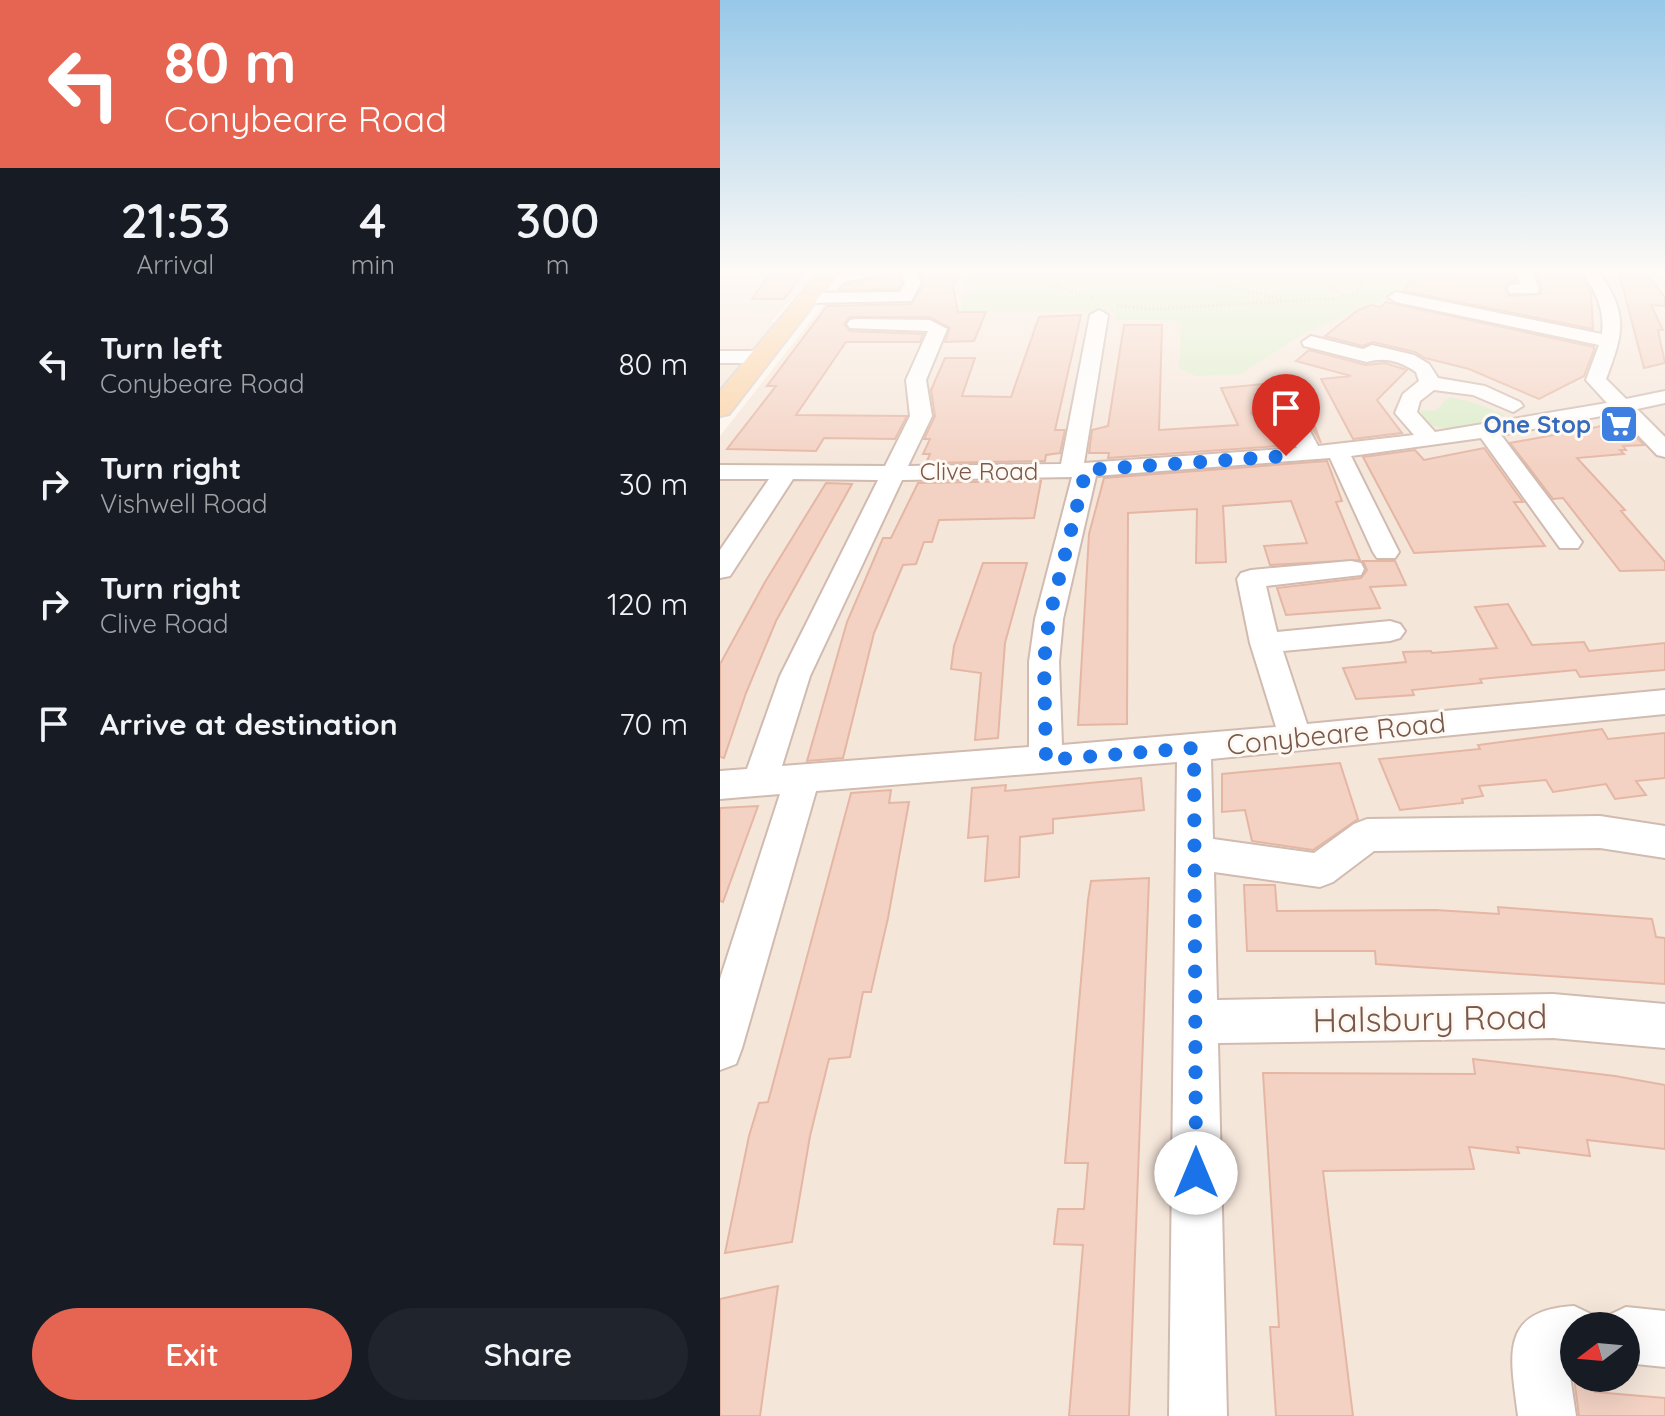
<!DOCTYPE html>
<style>
body{margin:0;font-family:Quicksand,sans-serif;background:#20242c;color:#f1f3f6;height:100vh;display:flex;flex-direction:column;font-size:30px;white-space:nowrap}
*{box-sizing:border-box;margin:0}
p{font-size:26px;color:#9ea1a6}
.icon{flex:none;width:44px;height:44px;fill:none;stroke:currentColor;stroke-width:2;stroke-linecap:round;stroke-linejoin:round}
.map{position:relative;flex:1;overflow:hidden}
.side{display:flex;flex-direction:column;background:#171b24;width:720px}
.side>*{flex:none}
.banner{background:#e66552;color:#fff;overflow:hidden}
.needle{width:52px;rotate:254deg}
.buttons{position:absolute;left:840px;top:1312px;display:grid;gap:16px}
.buttons a{display:grid;place-items:center;width:80px;height:80px;border-radius:50%;background:#171b24;box-shadow:0 8px 32px #0002;font-size:40px}
.pin{position:absolute;display:grid;place-items:center;width:68px;height:68px;color:#fff;margin:-82px -34px;border-radius:50% 50% 50% 0;rotate:-45deg;box-shadow:0 0 8px #0007}
.pin .icon{rotate:45deg}
.me{position:absolute;width:88px;margin:-44px;rotate:0deg;stroke-linejoin:round;filter:drop-shadow(0 0 6px #0008)}
.turn{display:flex;align-items:center;gap:28px;height:168px;padding:0 32px;font-size:36px}
.turn .icon{width:104px;height:104px;stroke-width:2.5}
.turn b{display:block;font-size:56px;line-height:68px}
.eta{display:flex;justify-content:space-evenly;align-items:center;height:136px;text-align:center}
.eta b{font-size:48px;font-weight:600;line-height:56px}
.cta{display:flex;gap:16px;margin-top:auto;padding:16px 32px}
.cta a{flex:1;height:92px;border-radius:48px;background:#e66552;color:#fff;font-size:32px;font-weight:600;line-height:92px;text-align:center}
.cta a+a{background:#20242c;color:#f1f3f6}
ul{padding:0;list-style:none}
li{display:flex;align-items:center;gap:24px;height:120px;padding:0 32px}
li div{flex:1}
li b{display:block;font-size:30px}
li em{font-style:normal}
main{display:flex;flex:1;min-height:0}
.map>svg:first-child{display:block}
.residential{fill:#f5e6da;fill-rule:evenodd}
.green{fill:#dbecc9}
.building{fill:#f3d2c3;stroke:#e5b6a4;stroke-width:2}
.lines{fill:none;stroke-linecap:round;stroke-linejoin:round}
.minor-casing{stroke:#d1bbb0;stroke-width:4}
.major-casing{stroke:#dad1cd;stroke-width:4}
.path{stroke:#d8b4a5;stroke-width:3;stroke-dasharray:1 3;stroke-linecap:butt}
.minor{fill:#fff;fill-rule:evenodd}
.major{fill:#fad2a6;fill-rule:evenodd}
.route{stroke:#1a73e8;stroke-width:14;stroke-dasharray:0 25.2}
.labels{text-anchor:middle;dominant-baseline:central;stroke-width:6;stroke-linejoin:round;paint-order:stroke}
.far-shop-label{font-size:24px;font-weight:bold;fill:#366cbe;stroke:#fff9f3;text-anchor:end}
.far-street-label{font-size:24px;fill:#7a594d;stroke:#fff9f3}
.street-label{font-size:28px;fill:#7a594d;stroke:#fff9f3}
.near-street-label{font-size:34px;fill:#7a594d;stroke:#fff9f3}
</style>
<main>
<section class="side">
<div class="banner">
<div class="turn"><svg class="icon" aria-label="left" viewBox="0 0 24 24"><path d="M17 20v-9H6M10 6l-5 5 5 5"/></svg><div><b>80 m</b>Conybeare Road</div></div>
</div>
<div class="eta">
<div><b>21:53</b><p>Arrival</p></div>
<div><b>4</b><p>min</p></div>
<div><b>300</b><p>m</p></div>
</div>
<ul>
<li><svg class="icon" aria-label="left" viewBox="0 0 24 24"><path d="M17 20v-9H6M10 6l-5 5 5 5"/></svg><div><b>Turn left</b><p>Conybeare Road</p></div><em>80 m</em></li>
<li><svg class="icon" aria-label="right" viewBox="0 0 24 24"><path d="M7 20v-9h11M14 6l5 5-5 5"/></svg><div><b>Turn right</b><p>Vishwell Road</p></div><em>30 m</em></li>
<li><svg class="icon" aria-label="right" viewBox="0 0 24 24"><path d="M7 20v-9h11M14 6l5 5-5 5"/></svg><div><b>Turn right</b><p>Clive Road</p></div><em>120 m</em></li>
<li><svg class="icon" aria-label="arrive" viewBox="0 0 24 24"><path d="M6 21V4h12l-3 4 3 4H6"/></svg><div><b>Arrive at destination</b></div><em>70 m</em></li>
</ul>
<div class="cta"><a>Exit</a><a>Share</a></div>
</section>
<div class="map">
<svg width="945" height="1416" viewBox="0 0 945 1416">
<rect width="100%" height="100%" fill="#fdf5ec"/>
<path class="residential" d="M0 269H98L52 321 56 324 0 391Z
M186 269H241L245 283 241 312H396V320L461 321 563 342 683 291 698 269H945V1416H0V436L120 284ZM854 1326H906V1378H854Z"/>
<path class="green" d="M241 269H698L683 291 584 333 521 374 476 376 460 369 458 364 460 358 461 321 395 320 396 312H241L245 283Z
M729 397 752 402 786 415C765 421 707 444 701 410L715 411Z"/>
<path class="building" d="M198 269H242L233 287 238 312H266L254 341 225 342 230 328 210 317H130L124 324 130 331 203 334 200 342H126L76 415 187 416 175 439 104 438 96 451 7 449 56 386H47L107 306 191 304 204 284Z
M791 269 796 281 790 282 785 288 790 296 820 294 822 288 813 269H850L856 276H861L871 293 873 329 684 291 694 274Z
M898 269H910L913 275 928 276 945 297V306L931 305 943 330H938L945 363 924 368Z
M85 271 64 299H32L51 272Z
M179 273 182 283 178 289 119 290 124 283Z
M666 302 874 347V350L864 376 819 399 749 369 705 358 695 352 653 342 643 346 605 336 638 310 651 305 661 307Z
M361 315 335 430H345L340 453 326 455 325 461 206 463 210 454H203L210 439H204L215 416 211 390 225 358H255L242 396 291 397 319 317Z
M404 325H442L439 430 518 425 501 388 578 381 601 443 587 419 572 404H537L531 413 537 418 556 420 572 445 388 458 389 453H369L372 430 388 426Z
M589 350 646 365 665 363 687 370 657 400 682 433 633 439 601 379 631 376 576 361Z
M900 420 924 445 903 446 906 450H900L904 454 857 458 905 510 901 511 945 562V570L900 571 843 498 833 499 790 443 877 427Z
M764 448 803 502H794L825 546 694 553 643 457 695 450 704 460Z
M607 461 622 501 616 502 640 560 550 565 544 546 587 543 571 501 503 506 506 562 476 563 477 509 408 513 407 724 358 725 369 534 384 478Z
M321 481 314 518 219 520 212 542H204L196 564 183 565 154 633 123 758 87 761 127 622 163 538H171L198 483Z
M106 483 132 484 56 621 26 693 4 758 0 757V664L45 582Z
M643 561H675L686 585 650 587 660 608 566 615 557 588 641 578 647 570Z
M263 563H307L285 643 278 738 255 740 261 673 231 669 234 646Z
M788 604 812 645 864 642 869 651 945 643V670L860 677 856 670 760 679 762 683 692 690 694 695 636 699 623 668 686 662 683 652 711 651 712 653 777 648 755 607Z
M882 729 888 739 945 733V778L916 781 926 795 895 799 886 784 833 792 826 780 759 786 763 796 742 799 743 803 680 810 659 759 760 749 758 745Z
M620 763 638 819 593 850 532 841 525 810 502 812V774Z
M421 778 424 810 333 819V833L300 837 299 877 265 881 268 836 248 838 252 788 286 785 285 791Z
M171 790 169 803 189 802 168 918 151 992H143L130 1057 109 1059 90 1136 72 1242 5 1253 29 1136 39 1103 48 1102 131 793Z
M38 806 3 902 0 901V808Z
M429 878 409 1416H349L363 1245 334 1244 338 1209H364L368 1163H345L368 900 371 881Z
M524 885H555L557 911 716 910 779 914 778 907 932 919 936 937 945 938V984L656 964 655 951H527Z
M753 1059 895 1076 945 1085V1149L867 1140 870 1156 797 1147 799 1153 749 1147 754 1169 603 1171 633 1416H556L550 1327H559L543 1073 755 1074Z
M58 1286 40 1416H0V1299Z
M854 1378H872L875 1392 945 1398V1416H859Z"/>
<g class="lines">
<g class="minor-casing">
<path id="minor" d="M190 269 196 271 201 283 191 301 89 303 81 298 89 293 180 292 185 283 182 274Z
M794 269H810L819 289 817 293H790L788 289 790 285 801 284Z
M860 269H876C909 313 904 331 886 379L906 399 945 391V403L917 409 945 437V457L937 455 897 413 781 435 862 542 858 548H840L761 438 631 456 679 552 675 558H657L653 552 610 458 376 476 343 619 339 662 342 745 556 727 530 643 517 579 521 573 531 570 631 561 641 563 644 569 641 575 546 586 557 632 670 621 680 624 685 631 680 638 670 641 563 651 587 724 945 690V714L491 759 493 839 594 853 634 824 647 819 880 816 945 826V858L880 848 654 851 613 882 600 887 494 872 497 1000 833 994 945 1004V1048L833 1038 498 1043 507 1416H449L457 762 96 791 22 1048 16 1064 0 1070V979L60 794 0 799V771L27 769 60 676 158 480 73 479 10 576 0 578V550L49 479H0V465L165 466 190 416 186 380 208 331 130 328 127 324 130 320 136 319 210 320 227 329 206 380 212 416 188 466 341 464 370 315 379 310 388 315 364 463 577 448 558 417 537 415 533 411 537 407 570 406 584 420 598 446 694 435 675 413 683 394 699 381 696 372C680 361 664 357 647 362L584 346 582 342 591 336 643 349 652 345 694 355 709 364 718 378 765 386 800 402 803 406 793 412 753 395 714 390 700 401 697 412 715 432 887 403 866 380 879 345 676 302 668 297 676 292 882 334C885 308 875 290 860 269ZM352 477 315 619 309 662V747L62 766 90 676 182 480Z
M0 351H43L53 357 43 363H0Z
M854 1306 873 1315 878 1326H854V1362H848L856 1416H798C791 1359 777 1310 854 1306Z
M906 1307 945 1311V1367L906 1363V1326H882L887 1316Z"/>
</g>
<g class="major-casing">
<path id="major" d="M101 269H121L9 414 0 416V391Z"/>
</g>
<path class="path" d="M279 269 372 298
M427 269 563 299
M598 269 608 276V287L625 296
M142 277 171 270
M397 306 433 309 620 298 637 293 644 279 662 275 664 269"/>
<use href="#minor" class="minor"/>
<use href="#major" class="major"/>
</g>
<linearGradient id="sky" x2="0" y2="1"><stop stop-color="#97c8e8"/><stop offset="0.58" stop-color="#fefaf6"/><stop offset="1" stop-color="#fefaf6" stop-opacity="0"/></linearGradient>
<rect width="945" height="467" fill="url(#sky)"/>
<g class="lines">
<path class="route" d="M476 1173 474 748 326 760 324 662 329 619 366 470 566 456"/>
</g>
<defs>
<g id="supermarket-square" transform="scale(2)"><rect x="-9" y="-9" width="18" height="18" rx="4" fill="#3f7fe0" stroke="#fff9f3"/><path d="M-6-5.5h2.5l.6 2H6L4.5 2H-2.5L-4.4-4H-6ZM-1.5 3.2a1.3 1.3 0 1 0 .1 0ZM3 3.2a1.3 1.3 0 1 0 .1 0Z" fill="#fff"/></g>
</defs>
<g fill-rule="evenodd">
<use href="#supermarket-square" x="899" y="424"/>
</g>
<g class="labels">
<g class="far-shop-label">
<text x="871" y="424">One Stop</text>
</g>
<g class="far-street-label">
<text x="259" y="471">Clive Road</text>
</g>
<g class="street-label">
<text transform="translate(616 733) rotate(-6)">Conybeare Road</text>
</g>
<g class="near-street-label">
<text transform="translate(710 1018) rotate(-1)">Halsbury Road</text>
</g>
</g>
</svg>
<div class="buttons">
<a><svg class="needle" viewBox="-14 -14 28 28"><path d="M0-13l5 13h-10z" fill="#e53935"/><path d="M0 13l5-13h-10z" fill="#9ea1a6"/></svg></a>
</div>
<div class="pin" style="left:566px;top:456px;background:#d93025"><svg class="icon" aria-label="arrive" viewBox="0 0 24 24"><path d="M6 21V4h12l-3 4 3 4H6"/></svg></div>
<svg class="me" style="left:476px;top:1173px" viewBox="-20 -20 40 40"><circle r="19" fill="#fff"/><path d="M0-13L10 11 0 6-10 11z" fill="#1a73e8"/></svg>
</div>
</main>
